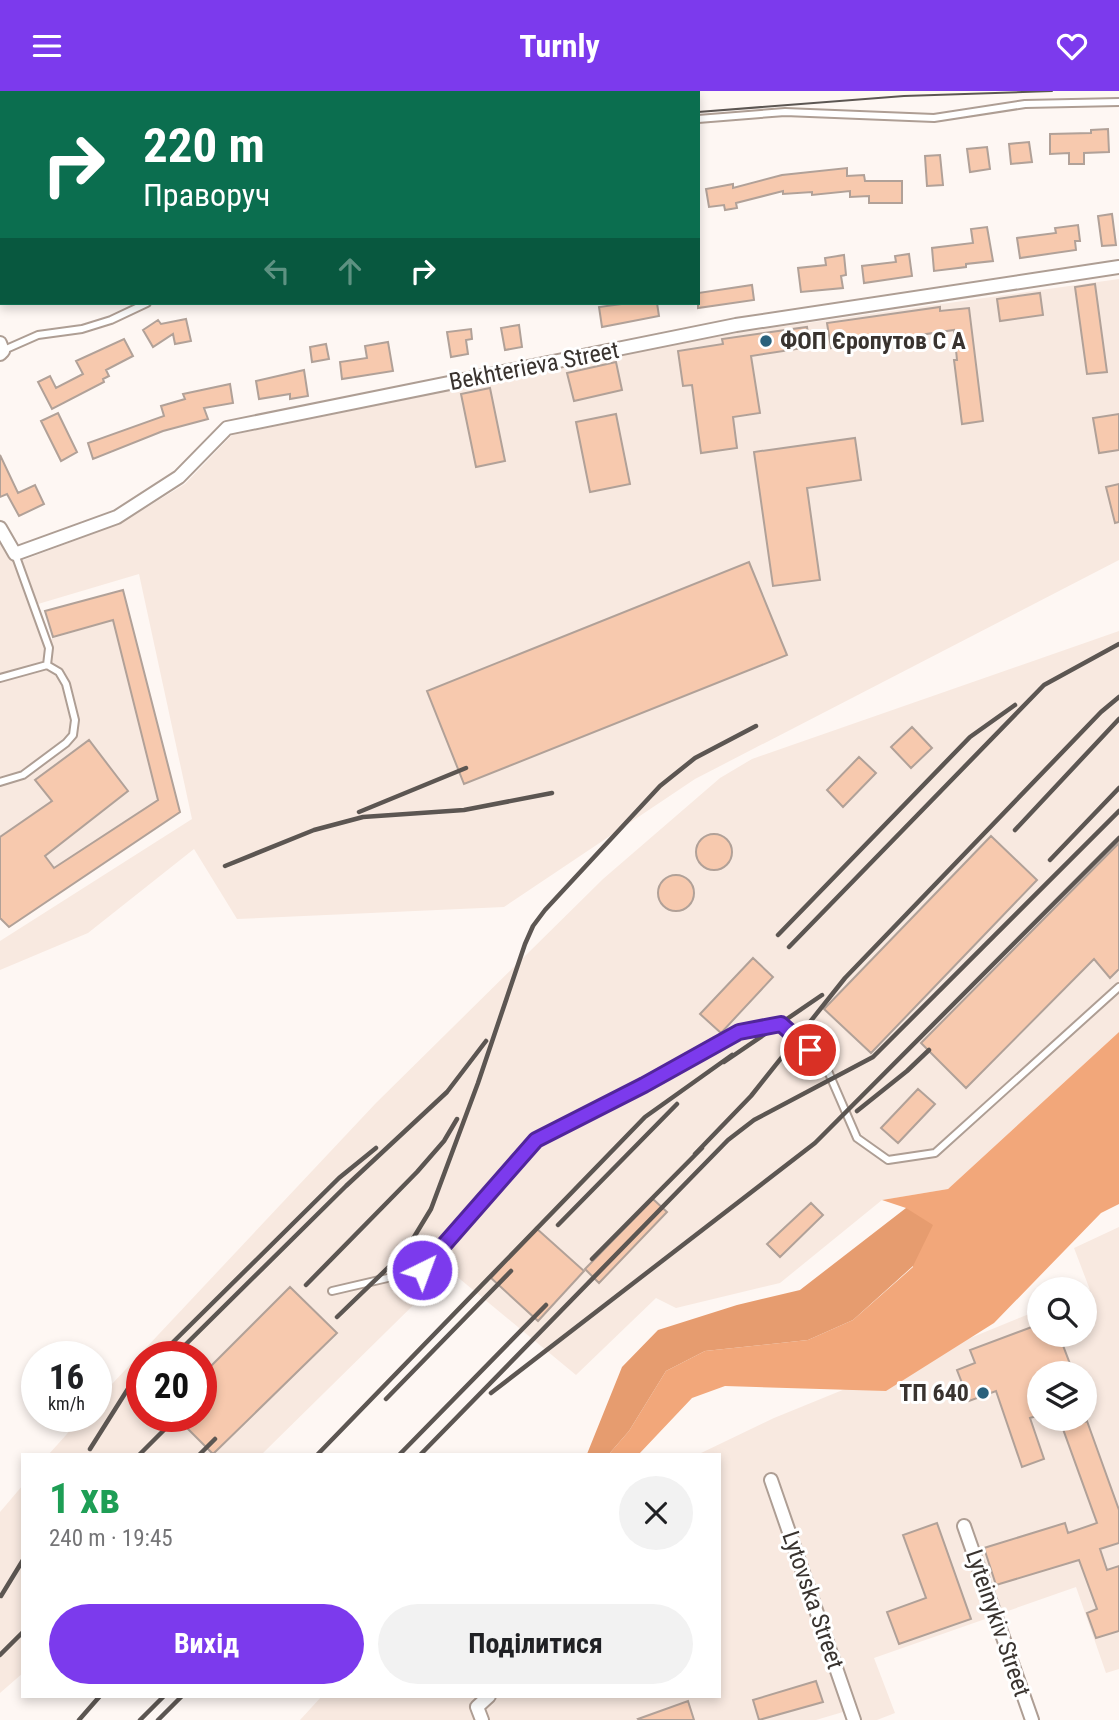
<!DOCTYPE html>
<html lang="uk">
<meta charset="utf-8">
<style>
body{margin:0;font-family:"Roboto Condensed",sans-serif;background:#f2f2f2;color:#202124;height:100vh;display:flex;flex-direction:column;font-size:26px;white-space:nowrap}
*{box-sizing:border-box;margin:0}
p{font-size:23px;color:#757577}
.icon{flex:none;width:38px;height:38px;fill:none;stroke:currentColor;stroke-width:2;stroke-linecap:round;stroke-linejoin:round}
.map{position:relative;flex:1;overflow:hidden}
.sheet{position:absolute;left:21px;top:1362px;width:700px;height:245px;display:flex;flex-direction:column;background:#fff;border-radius:0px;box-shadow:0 4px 10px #0003}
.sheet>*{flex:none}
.banner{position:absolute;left:0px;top:0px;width:700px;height:214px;box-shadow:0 4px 10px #0003;background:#0b6e4f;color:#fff;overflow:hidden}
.fabs{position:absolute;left:1027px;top:1186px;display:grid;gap:14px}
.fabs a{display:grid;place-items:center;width:70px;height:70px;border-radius:50%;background:#fff;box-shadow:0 4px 10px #0003;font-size:35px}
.speed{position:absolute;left:21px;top:1250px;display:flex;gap:14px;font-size:35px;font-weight:700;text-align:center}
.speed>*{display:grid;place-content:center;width:91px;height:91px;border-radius:50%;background:#fff;box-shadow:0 4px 10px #0003;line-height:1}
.speed small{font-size:18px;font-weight:400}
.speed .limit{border:10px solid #d22;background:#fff;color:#111}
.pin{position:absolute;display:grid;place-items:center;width:60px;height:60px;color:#fff;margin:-30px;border:4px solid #fff;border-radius:50%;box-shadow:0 2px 7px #0007}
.me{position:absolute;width:77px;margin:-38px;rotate:42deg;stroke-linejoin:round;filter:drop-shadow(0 0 5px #0008)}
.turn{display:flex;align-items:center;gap:24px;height:147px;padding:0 28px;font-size:32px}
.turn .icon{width:91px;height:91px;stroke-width:2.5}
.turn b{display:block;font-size:49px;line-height:60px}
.lanes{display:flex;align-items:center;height:66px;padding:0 28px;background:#0003;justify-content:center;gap:35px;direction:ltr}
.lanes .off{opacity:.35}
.round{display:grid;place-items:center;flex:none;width:74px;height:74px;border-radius:37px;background:#f2f2f2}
.head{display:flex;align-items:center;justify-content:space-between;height:119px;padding:0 28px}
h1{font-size:42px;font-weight:700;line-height:52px;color:#1e9e55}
.primary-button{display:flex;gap:14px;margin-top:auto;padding:14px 28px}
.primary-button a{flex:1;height:80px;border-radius:42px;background:#7c3aed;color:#fff;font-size:28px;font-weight:700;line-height:80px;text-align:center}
.primary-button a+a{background:#f2f2f2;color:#202124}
header{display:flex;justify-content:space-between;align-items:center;height:91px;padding:0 28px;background:#7c3aed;color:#fff;font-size:32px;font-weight:700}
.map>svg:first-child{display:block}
.built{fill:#f8e9e0;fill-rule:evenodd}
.forest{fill:#f2a77a}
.water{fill:#e69c6f}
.building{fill:#f7c9ae;stroke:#b1a198;stroke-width:2}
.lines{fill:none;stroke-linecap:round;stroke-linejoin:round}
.lane-casing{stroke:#ae9e94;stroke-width:10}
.street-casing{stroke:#ae9e94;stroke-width:16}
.secondary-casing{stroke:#ae9e94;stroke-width:19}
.lane{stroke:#fff;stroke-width:6}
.street{stroke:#fff;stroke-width:12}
.secondary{stroke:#fff;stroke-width:16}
.tram{stroke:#5c5652;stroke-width:2}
.rail{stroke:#5c5652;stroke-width:4.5}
.route-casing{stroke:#51269a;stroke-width:18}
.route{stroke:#7c3aed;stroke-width:12}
.poi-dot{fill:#2a617c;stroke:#fff;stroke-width:2.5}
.labels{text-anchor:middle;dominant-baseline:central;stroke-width:6;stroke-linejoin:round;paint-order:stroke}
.poi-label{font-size:24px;font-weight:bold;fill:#39332f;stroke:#fff;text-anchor:start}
.street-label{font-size:24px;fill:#39332f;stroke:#fff}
</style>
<header><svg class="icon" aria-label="menu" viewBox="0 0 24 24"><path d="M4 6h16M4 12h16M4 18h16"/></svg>Turnly<svg class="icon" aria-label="heart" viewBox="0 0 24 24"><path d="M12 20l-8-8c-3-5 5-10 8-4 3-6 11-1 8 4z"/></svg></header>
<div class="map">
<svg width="1119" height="1629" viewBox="0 0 1119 1629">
<rect width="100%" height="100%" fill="#fef7f3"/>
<path class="built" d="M1119 188V469L695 688 504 816 237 828 194 758 88 842 0 879V850L192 728 139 483 38 513 51 548 113 529 158 709 15 802 0 785V428L21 470 121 432 185 393 232 344 722 244Z
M1119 540V941L948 1098 882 1109 780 1192 676 1217 656 1207 576 1284 449 1179 262 1363H49L83 1325H96V1310L376 1012 603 788 720 687 752 668ZM142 1265H201V1325H142Z
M1119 1136V1578L1106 1582 1076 1496 874 1567 895 1622 877 1629H847L843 1621 816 1629H300L322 1605H719V1363H699L774 1327 1039 1219 1040 1244H1085V1201L1090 1199 1074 1157ZM1040 1283H1085V1328H1040Z
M23 1394V1582L0 1602V1421Z"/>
<path class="forest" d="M1119 941V1113L1101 1122 994 1232 886 1300 725 1295 692 1307 639 1363H609L629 1340 666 1280 705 1260 808 1249 853 1229 913 1176 906 1117 882 1109 948 1098Z"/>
<path class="water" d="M906 1117 933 1134 913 1175 853 1229 808 1249 705 1260 666 1280 629 1340 609 1363H587L622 1276 658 1239 737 1214 800 1199Z"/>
<path class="building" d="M1108 38 1109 61 1084 62V73H1069V62L1050 63V43L1091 42V39Z
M1029 51 1032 71 1011 73 1009 53Z
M987 56 990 78 970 81 967 58Z
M940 64 943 94 927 95 925 65Z
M847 77V85L864 84 865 90H902V112H869V105L850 106V100L812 104V101L783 103V100L736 112 737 117 725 119 724 114 709 116 706 98 733 93V97L782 84Z
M1112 123 1116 154 1102 155 1098 125Z
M1078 134 1080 150H1075L1076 159 1020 167 1017 147 1056 142 1055 137Z
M987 136 993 170 966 173V176L934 180 932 157 973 152 971 138Z
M909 163 912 185 864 192 862 175 896 171 895 165Z
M844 164 846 184 841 185 843 197 801 201 798 177 826 174 825 167Z
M1095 193 1107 281 1087 283 1075 196Z
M752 194 754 209 698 217V202Z
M1040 202 1043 224 1000 230 997 208Z
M629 212H657L659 225 602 236 599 216Z
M940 216V220L969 217 983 330 962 333 954 269H957L954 239 831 257 827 232Z
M186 228 191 250 175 253 173 243 153 256 143 239 158 229 161 233Z
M519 234 522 256 505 259 501 237Z
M807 236 810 256 751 265 760 322 733 326 737 357 701 362 692 294 683 295 678 260 723 253 722 248Z
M471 238 472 248 466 249 468 263 451 266 447 241Z
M124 248 133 265 106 279 109 285 103 288 104 291 52 318 38 291 50 285 56 297 83 283 76 270Z
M388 251 393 280 342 288 340 271 367 267 365 255Z
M326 253 329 268 312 271 310 256Z
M616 271 622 299 574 310 567 282Z
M304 279 308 305 290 308V303L259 308 256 290Z
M230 293 233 312 204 317 208 328 163 340 93 368 88 352 164 325 161 315 185 308 183 303Z
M490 297 505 370 476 376 461 303Z
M58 322 77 361 61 370 41 330Z
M616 323 630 393 590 401 576 331Z
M1119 323V359L1099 362 1093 327Z
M855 347 861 389 807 397 820 489 773 495 754 361Z
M0 364 18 402 35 394 44 413 19 425 7 403 0 406Z
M1119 393V431L1115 432 1106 396Z
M749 471 787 564 464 693 427 600Z
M123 499 180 721 9 836 0 827V746L52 710 35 689 89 649 128 700 45 765 54 777 158 709 113 529 53 546 45 520Z
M912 636 932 657 911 677 891 656Z
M859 666 876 682 843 716 827 699Z
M696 761a18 18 0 1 1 36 0a18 18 0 1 1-36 0Z
M991 745 1037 789 871 962 824 918Z
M1119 752V878L1110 887 1094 868 966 997 921 952Z
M658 802a18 18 0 1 1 36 0a18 18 0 1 1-36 0Z
M753 867 773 886 721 942 700 923Z
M918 998 935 1013 898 1052 881 1037Z
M653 1108 667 1121 599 1192 585 1178Z
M811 1112 823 1124 780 1166 767 1153Z
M536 1137 584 1180 538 1230 491 1187Z
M290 1196 337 1242 213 1363 175 1325H201V1285Z
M1040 1233V1244H1059L1070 1273 1040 1283V1324L1030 1327 1044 1368 1022 1376 996 1300 969 1310 957 1279 975 1272 970 1259Z
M1087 1330 1119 1419V1452L1100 1458 1107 1479 1119 1475V1540L1096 1547 1087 1522 1097 1518 1079 1469 996 1494 984 1457 1065 1432 1068 1442 1097 1432 1063 1338Z
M937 1432 971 1528 899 1553 887 1521 926 1507 903 1444Z
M816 1590 823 1611 759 1629 753 1609Z
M688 1610 694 1629H639L638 1628Z"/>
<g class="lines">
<g class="lane-casing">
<path id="lane" d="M698 28 785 21 934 27 1025 13 1119 11
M4 259 38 244 82 238 111 229 147 212
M0 587 47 574 49 557 15 463
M0 691 23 684 66 652 73 644 75 629 66 593 59 581 47 574
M332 1200 422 1179 536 1049 644 994 739 941 781 933 824 971 857 1047 888 1069 935 1062 1119 896"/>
</g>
<g class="street-casing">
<path id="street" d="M0 108H2
M0 252 3 260 0 263
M0 437 15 463 117 426 179 386 227 337 736 234 1119 176
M771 1389 854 1629
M964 1435 1032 1629
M482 1629 477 1616 489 1605"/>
</g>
<g class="secondary-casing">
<path id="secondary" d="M75 2 82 0
M0 27 2 26"/>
</g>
<use href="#lane" class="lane"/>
<use href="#street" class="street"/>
<use href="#secondary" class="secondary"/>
<path class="tram" d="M698 21 904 5 1052 0
M0 87 2 86"/>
<path class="rail" d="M359 721 466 677
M1015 739 1119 628
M1050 769 1119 697
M225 775 314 739 363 726 464 719 552 702
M778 844 970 646 1015 614
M789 856 1044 594 1119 553
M724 971 822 904
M857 1020 907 980 929 959
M695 1063 751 1005 845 887 1101 621 1119 606
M558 1134 677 1013
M592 1168 702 1057
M306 1194 417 1081 444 1050 457 1028
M337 1226 396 1169 414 1146 431 1118 478 992 525 853 533 835 545 819 660 695 695 667 756 635
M159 1265 339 1087 376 1057
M174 1265 346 1095 447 1001 486 950
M491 1302 815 1052 1119 747
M386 1308 511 1180
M90 1358 131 1293 142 1282
M140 1363 178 1325
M200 1363 215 1348
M318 1363 645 1026 732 964
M400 1363 546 1214
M421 1363 728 1049 754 1029 873 966 1119 720
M1 1505 23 1469
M0 1564 23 1541
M79 1629 100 1605
M140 1629 164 1605
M158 1629 182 1605"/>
</g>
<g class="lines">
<g class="route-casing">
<path id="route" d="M422 1179 536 1049 644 994 739 941 781 933 810 959"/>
</g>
<use href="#route" class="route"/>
</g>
<g class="poi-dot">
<circle cx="766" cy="250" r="7"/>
<circle cx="983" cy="1302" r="7"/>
</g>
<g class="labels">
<g class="poi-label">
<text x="780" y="250">ФОП Єропутов С А</text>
<text x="969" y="1302" text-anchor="end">ТП 640</text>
</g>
<g class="street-label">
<text transform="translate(534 275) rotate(-11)">Bekhterieva Street</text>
<text transform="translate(813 1509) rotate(71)">Lytovska Street</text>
<text transform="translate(998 1532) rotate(71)">Lyteinykiv Street</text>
</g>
</g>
</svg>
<div class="fabs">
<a><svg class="icon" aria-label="search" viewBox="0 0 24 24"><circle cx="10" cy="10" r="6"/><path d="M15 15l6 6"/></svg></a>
<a><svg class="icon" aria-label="layers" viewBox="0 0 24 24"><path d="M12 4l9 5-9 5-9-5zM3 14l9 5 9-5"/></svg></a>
</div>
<div class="speed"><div>16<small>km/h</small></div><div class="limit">20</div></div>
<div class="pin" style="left:810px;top:959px;background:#d93025"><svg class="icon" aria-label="arrive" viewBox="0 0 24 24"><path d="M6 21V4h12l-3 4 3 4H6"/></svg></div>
<svg class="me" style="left:422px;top:1179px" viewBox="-20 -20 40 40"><circle r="17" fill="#7c3aed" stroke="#fff" stroke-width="3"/><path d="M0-11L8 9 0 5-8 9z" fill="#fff"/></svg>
<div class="banner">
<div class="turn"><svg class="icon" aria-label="right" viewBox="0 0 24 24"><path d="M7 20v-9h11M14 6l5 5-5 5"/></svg><div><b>220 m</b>Праворуч</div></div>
<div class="lanes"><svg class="icon off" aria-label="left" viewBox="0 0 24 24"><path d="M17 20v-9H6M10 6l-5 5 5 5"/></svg><svg class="icon off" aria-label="ahead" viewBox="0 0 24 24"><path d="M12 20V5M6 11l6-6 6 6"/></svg><svg class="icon" aria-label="right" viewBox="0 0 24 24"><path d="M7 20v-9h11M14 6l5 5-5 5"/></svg></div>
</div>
<section class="sheet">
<div class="head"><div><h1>1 хв</h1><p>240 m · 19:45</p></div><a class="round"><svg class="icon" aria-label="close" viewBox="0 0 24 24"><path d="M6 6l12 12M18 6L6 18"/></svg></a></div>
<div class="primary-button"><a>Вихід</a><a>Поділитися</a></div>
</section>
</div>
